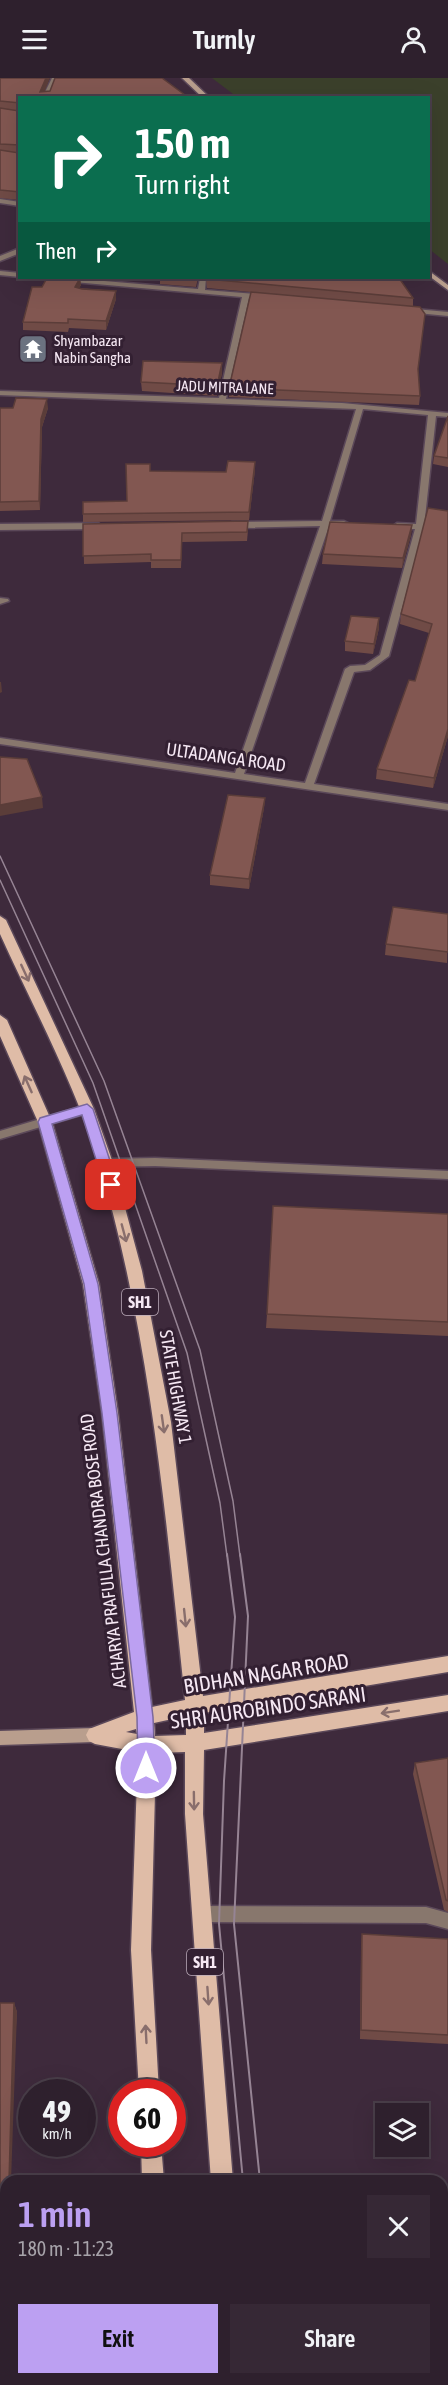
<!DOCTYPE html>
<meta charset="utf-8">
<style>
body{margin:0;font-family:"Asap Condensed",sans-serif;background:#362835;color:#f1f3f6;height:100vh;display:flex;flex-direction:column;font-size:22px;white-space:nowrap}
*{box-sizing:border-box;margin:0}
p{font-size:20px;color:#a7a3aa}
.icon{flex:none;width:33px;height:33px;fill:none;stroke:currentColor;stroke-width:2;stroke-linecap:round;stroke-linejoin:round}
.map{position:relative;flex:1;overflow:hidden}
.sheet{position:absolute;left:0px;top:2097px;width:448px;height:210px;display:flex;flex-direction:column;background:#2e202d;border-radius:18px 18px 0 0;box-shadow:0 6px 24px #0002,0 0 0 2px #493e49}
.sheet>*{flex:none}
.banner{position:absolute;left:18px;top:18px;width:412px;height:183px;border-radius:0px;box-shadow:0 6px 24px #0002,0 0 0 2px #493e49;background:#0b6e4f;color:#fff;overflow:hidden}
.buttons{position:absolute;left:375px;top:2025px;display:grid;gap:12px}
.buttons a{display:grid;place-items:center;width:54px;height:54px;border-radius:0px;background:#2e202d;box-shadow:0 6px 24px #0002,0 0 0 2px #493e49;font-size:30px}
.speed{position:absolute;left:18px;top:2001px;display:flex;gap:12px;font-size:30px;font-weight:700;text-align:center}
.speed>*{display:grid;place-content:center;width:78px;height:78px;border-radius:50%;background:#2e202d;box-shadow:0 6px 24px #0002,0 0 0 2px #493e49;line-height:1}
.speed small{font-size:15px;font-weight:400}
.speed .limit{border:9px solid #d22;background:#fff;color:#111}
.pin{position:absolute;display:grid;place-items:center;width:51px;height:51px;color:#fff;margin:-26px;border-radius:12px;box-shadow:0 3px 9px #0006}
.me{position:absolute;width:66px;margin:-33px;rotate:0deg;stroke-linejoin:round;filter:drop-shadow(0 0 4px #0008)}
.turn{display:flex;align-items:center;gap:21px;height:126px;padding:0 18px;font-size:27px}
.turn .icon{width:78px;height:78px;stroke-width:2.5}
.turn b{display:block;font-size:42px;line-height:51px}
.then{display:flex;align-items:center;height:57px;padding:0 18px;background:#0003;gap:12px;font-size:22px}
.round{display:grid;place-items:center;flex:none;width:63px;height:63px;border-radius:0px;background:#362835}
.headline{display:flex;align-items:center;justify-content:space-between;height:102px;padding:0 18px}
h1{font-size:36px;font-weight:600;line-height:45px;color:#bca0f2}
.cta{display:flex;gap:12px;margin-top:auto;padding:12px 18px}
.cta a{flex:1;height:69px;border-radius:0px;background:#bca0f2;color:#111;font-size:24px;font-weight:600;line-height:69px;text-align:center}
.cta a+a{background:#362835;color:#f1f3f6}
header{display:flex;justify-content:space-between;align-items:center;height:78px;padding:0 18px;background:#2e202d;font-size:27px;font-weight:600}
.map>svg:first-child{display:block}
.green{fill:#3b402b}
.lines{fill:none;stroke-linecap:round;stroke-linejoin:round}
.lane-casing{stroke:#5b4859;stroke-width:3}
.street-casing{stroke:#5b4859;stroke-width:3}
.secondary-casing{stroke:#5b4859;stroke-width:3}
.primary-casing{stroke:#5b4859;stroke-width:3}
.lane{fill:#88776d;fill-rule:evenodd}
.street{fill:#88776d;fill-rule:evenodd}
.secondary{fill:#b99e8d;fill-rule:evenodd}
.primary{fill:#dfbca7;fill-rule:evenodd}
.tram-far1{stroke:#968494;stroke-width:1.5}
.tram{stroke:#968494;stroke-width:2}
.wall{fill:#704b46}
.shaded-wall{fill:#5b3d39}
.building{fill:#825751;stroke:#5b3d39;stroke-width:1.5}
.oneway{stroke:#896e6c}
.route{fill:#bca0f2;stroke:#7a689d;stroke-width:1.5}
.labels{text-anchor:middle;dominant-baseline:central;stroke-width:6;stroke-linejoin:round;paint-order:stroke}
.far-poi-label{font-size:15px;fill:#f6e8f4;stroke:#332032;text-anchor:start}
.far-street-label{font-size:15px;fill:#f6e8f4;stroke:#332032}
.shield{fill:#332032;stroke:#bcacba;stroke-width:1.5}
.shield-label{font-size:16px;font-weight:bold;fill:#f6e8f4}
.street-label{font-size:18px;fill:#f6e8f4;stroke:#332032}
.near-street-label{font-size:21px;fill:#f6e8f4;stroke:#332032}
</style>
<header><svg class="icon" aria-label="menu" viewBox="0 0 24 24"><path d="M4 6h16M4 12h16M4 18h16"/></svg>Turnly<svg class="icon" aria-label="person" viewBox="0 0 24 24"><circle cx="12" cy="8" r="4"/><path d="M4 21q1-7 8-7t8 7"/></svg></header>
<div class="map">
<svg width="448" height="2307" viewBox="0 0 448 2307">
<rect width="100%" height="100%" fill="#3e2a3c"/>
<path class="green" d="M212 0H448V186L429 171V20L237 19Z"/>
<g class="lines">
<g class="lane-casing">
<path id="lane" d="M0 520 8 521 9 523 0 526Z
M201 1828 426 1829 448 1835V1851L426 1845 201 1844 196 1841 193 1836 196 1831Z
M448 2139V2157H442V2140Z"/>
</g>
<g class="street-casing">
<path id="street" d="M52 0H58L48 20H42Z
M0 121 20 124V128L0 125Z
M20 170V175L0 183V178Z
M0 193 20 195V199L0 197Z
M47 200H69L198 211 200 200H206L205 212 268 217 269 219 265 221 249 220 226 321 342 325 448 335V339L436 338 424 449 389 578 370 592 354 594 314 706 448 726V732L0 666V660L235 695 320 448 232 450 228 447 232 444 322 443 356 331 0 317V313L219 320 242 219 51 202ZM363 331 428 337 416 446 397 445 393 448 397 451H415L380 577 365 587 350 588 345 591 305 705 244 696 329 448 344 447 348 445 344 443H330Z
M404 230 448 234V238L407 234 403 232Z
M0 446 98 445 102 448 98 451 0 452Z
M87 1027 91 1028 93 1031 91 1034 0 1061V1053Z
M155 1080 448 1093V1101L155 1088 106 1089 100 1085 106 1081Z"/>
</g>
<g class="secondary-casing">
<path id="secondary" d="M182 0H189L210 20H203Z
M429 193 448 207V212L429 198Z
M95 1650 100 1652 102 1657 100 1662 95 1664 0 1667V1653Z"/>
</g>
<g class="primary-casing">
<path id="primary" d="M0 838 6 842 94 1031 113 1085 142 1193 171 1344 203 1618 448 1578V1594L204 1635V1655L448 1617V1633L204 1672 203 1736 233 2103H211L185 1736V1674L156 1675 151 1872 159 2014H139L131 1872 138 1674 95 1666 89 1663 86 1657 89 1651 134 1634 102 1335 83 1206 38 1044 0 958V937L7 942 52 1044 99 1206 118 1335 152 1629 185 1622C166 1442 151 1260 99 1085 75 1006 34 931 0 856ZM186 1638V1657L155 1658 154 1645ZM136 1651 137 1656 126 1654Z
M141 2066H161L164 2103H142Z
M153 2301H175V2307H153Z
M226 2301H248V2307H226Z"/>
</g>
<use href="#lane" class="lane"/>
<use href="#street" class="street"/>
<use href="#secondary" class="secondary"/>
<use href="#primary" class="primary"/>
<path class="tram-far1" d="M0 778 104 1003 200 1272 233 1423 240 1478
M0 802 93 1005 187 1275 220 1425 227 1478"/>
<path class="tram" d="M227 1476 235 1539 224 1703 219 1846 243 2103
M240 1476 248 1538 234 1846 260 2103
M260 2301 261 2307
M278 2301 279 2307"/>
</g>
<path class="wall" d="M0 0 44 14 162 0 20 20V122L0 120Z
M47 200H80L81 207 79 210 116 213V221L106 252 69 250 68 254 23 252V244Z
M160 200H198L196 209 160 206Z
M206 200H399L413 220V228L418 293 420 318 419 327 229 319V310L251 214 207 210Z
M222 295 217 318 142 313 141 304Z
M0 330H48L42 349 40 432 0 433Z
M448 338V389L433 386 434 378Z
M255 392 249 442 83 444V424L127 423 150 393 226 394Z
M448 433V658L433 710 376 701 377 691 415 603 429 555 400 546 401 536Z
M83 446 248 452 247 463 182 464 181 490H151V484L84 486Z
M412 447 411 457 402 490 322 486 323 476Z
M379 550 373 576 345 573V563Z
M265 720 264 730 249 811 210 807V797Z
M448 836 447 885 385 877 386 866Z
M448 1136V1258L266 1250 267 1236Z
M448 1680V1834L444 1832 413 1696 415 1685Z
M362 1856 448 1861V1966L360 1961 361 1866Z
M0 1925H14L17 1934 6 2103V2184H3L2 2279H0Z"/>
<path class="shaded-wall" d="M46 0H50L42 20 40 14Z
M80 200 81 207 75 218V209Z
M116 213V221L106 252V243Z
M222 285V295L217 318V308Z
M47 321 48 330 42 349 40 432 39 423 41 341Z
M255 384V392L249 442V434Z
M412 447 411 457 402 490 403 480Z
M379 540V550L373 576 374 566Z
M0 604H1L2 614 0 615Z
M448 651V658L433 710 434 700Z
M42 719 43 730 0 738V727Z
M265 720 264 730 249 811V801Z
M14 1925 17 1934 11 2103H9Z
M1 2177 3 2184 2 2279 0 2273Z"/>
<path class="building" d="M0 0H46L40 14 50 13 55 0H162L189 20H20V25L0 23Z
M0 30 19 33 20 32V67L0 66Z
M0 72 19 75 20 74V114L0 112Z
M47 200H80L75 209 82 211 116 213 106 243 68 241V245L23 244 32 209H42Z
M207 200H399L413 220 207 201Z
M251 214 420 229 425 236 418 291 420 318 229 310Z
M143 283 222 285 217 308 141 304Z
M16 320 47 321 41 341 39 423 0 424V330H13Z
M448 338V380L434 378Z
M228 383 255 384 249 434 83 436V424L127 423 126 386H150V393L226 394Z
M428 430 448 433V651L434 700 377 691 409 602 415 603 432 546 401 536Z
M248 443 247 454 182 455 181 482H151V476L83 478V446Z
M330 444 412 447 403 480 323 476Z
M351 538 379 540 374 566 345 563Z
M0 679 27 681 42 719 0 727Z
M228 717 265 720 249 801 210 797Z
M393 829 448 836V874L386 866Z
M273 1128 448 1136V1244L267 1236Z
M448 1680V1823L446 1822 415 1685Z
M362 1856 448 1861V1957L361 1952Z
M0 1925H14L9 2103H6V2177H1L0 2252Z"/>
<defs><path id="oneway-shaft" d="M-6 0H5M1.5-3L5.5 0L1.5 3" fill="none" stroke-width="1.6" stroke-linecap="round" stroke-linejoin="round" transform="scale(1.5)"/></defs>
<g class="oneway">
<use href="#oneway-shaft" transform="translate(25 895) rotate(65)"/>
<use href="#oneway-shaft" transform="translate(28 1006) rotate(-114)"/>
<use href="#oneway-shaft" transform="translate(124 1155) rotate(75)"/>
<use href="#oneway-shaft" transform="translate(163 1346) rotate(82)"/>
<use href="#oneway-shaft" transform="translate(185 1540) rotate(84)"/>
<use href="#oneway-shaft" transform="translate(390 1634) rotate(171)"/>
<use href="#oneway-shaft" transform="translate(194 1723) rotate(89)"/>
<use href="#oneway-shaft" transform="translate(208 1918) rotate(86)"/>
<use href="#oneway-shaft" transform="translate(146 1956) rotate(-93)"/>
</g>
<path class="route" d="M87 1026 93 1031 118 1107 116 1110 111 1112 104 1107 82 1037 52 1046 98 1206 117 1335 153 1639 155 1690 152 1696 146 1698 140 1696 138 1690 137 1639 102 1335 84 1206 38 1044 40 1040Z"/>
<defs>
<g id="temple-square" transform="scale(1.5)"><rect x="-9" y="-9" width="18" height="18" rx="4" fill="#6b7280" stroke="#332032"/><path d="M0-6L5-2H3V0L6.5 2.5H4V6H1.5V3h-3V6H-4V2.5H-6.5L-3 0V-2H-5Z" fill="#fff"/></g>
</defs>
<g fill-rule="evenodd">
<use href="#temple-square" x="33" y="271"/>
</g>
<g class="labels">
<g class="far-poi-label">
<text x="54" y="262">Shyambazar<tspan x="54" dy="17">Nabin Sangha</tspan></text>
</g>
<g class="far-street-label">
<text transform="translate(225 309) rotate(2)">JADU MITRA LANE</text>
</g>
<g class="shield">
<rect x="122" y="1211" width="36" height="26" rx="4.5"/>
<rect x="187" y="1871" width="36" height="26" rx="4.5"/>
</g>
<g class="shield-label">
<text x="140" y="1224">SH1</text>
<text x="205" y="1884">SH1</text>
</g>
<g class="street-label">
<text transform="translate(226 679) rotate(8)">ULTADANGA ROAD</text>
<text transform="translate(176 1309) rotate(80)">STATE HIGHWAY 1</text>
<text transform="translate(103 1473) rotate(-97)">ACHARYA PRAFULLA CHANDRA BOSE ROAD</text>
</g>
<g class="near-street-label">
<text transform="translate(266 1595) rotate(-9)">BIDHAN NAGAR ROAD</text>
<text transform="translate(268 1629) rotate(-8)">SHRI AUROBINDO SARANI</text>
</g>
</g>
</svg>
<div class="buttons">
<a><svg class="icon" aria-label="layers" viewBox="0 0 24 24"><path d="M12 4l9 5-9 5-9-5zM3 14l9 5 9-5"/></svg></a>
</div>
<div class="speed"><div>49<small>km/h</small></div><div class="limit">60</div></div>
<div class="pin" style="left:111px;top:1107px;background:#d93025"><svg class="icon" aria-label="arrive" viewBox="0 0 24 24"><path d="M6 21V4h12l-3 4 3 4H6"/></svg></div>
<svg class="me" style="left:146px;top:1690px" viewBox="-20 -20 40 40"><circle r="17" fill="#bca0f2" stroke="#fff" stroke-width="3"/><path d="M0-11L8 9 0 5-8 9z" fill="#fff"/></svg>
<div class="banner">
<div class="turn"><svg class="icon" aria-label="right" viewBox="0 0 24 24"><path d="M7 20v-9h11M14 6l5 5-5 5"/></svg><div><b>150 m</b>Turn right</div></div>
<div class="then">Then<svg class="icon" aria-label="right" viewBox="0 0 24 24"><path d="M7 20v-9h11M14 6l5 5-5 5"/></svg></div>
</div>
<section class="sheet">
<div class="headline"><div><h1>1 min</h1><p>180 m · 11:23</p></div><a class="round"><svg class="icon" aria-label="close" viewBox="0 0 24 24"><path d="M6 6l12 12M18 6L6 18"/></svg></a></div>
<div class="cta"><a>Exit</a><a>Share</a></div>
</section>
</div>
